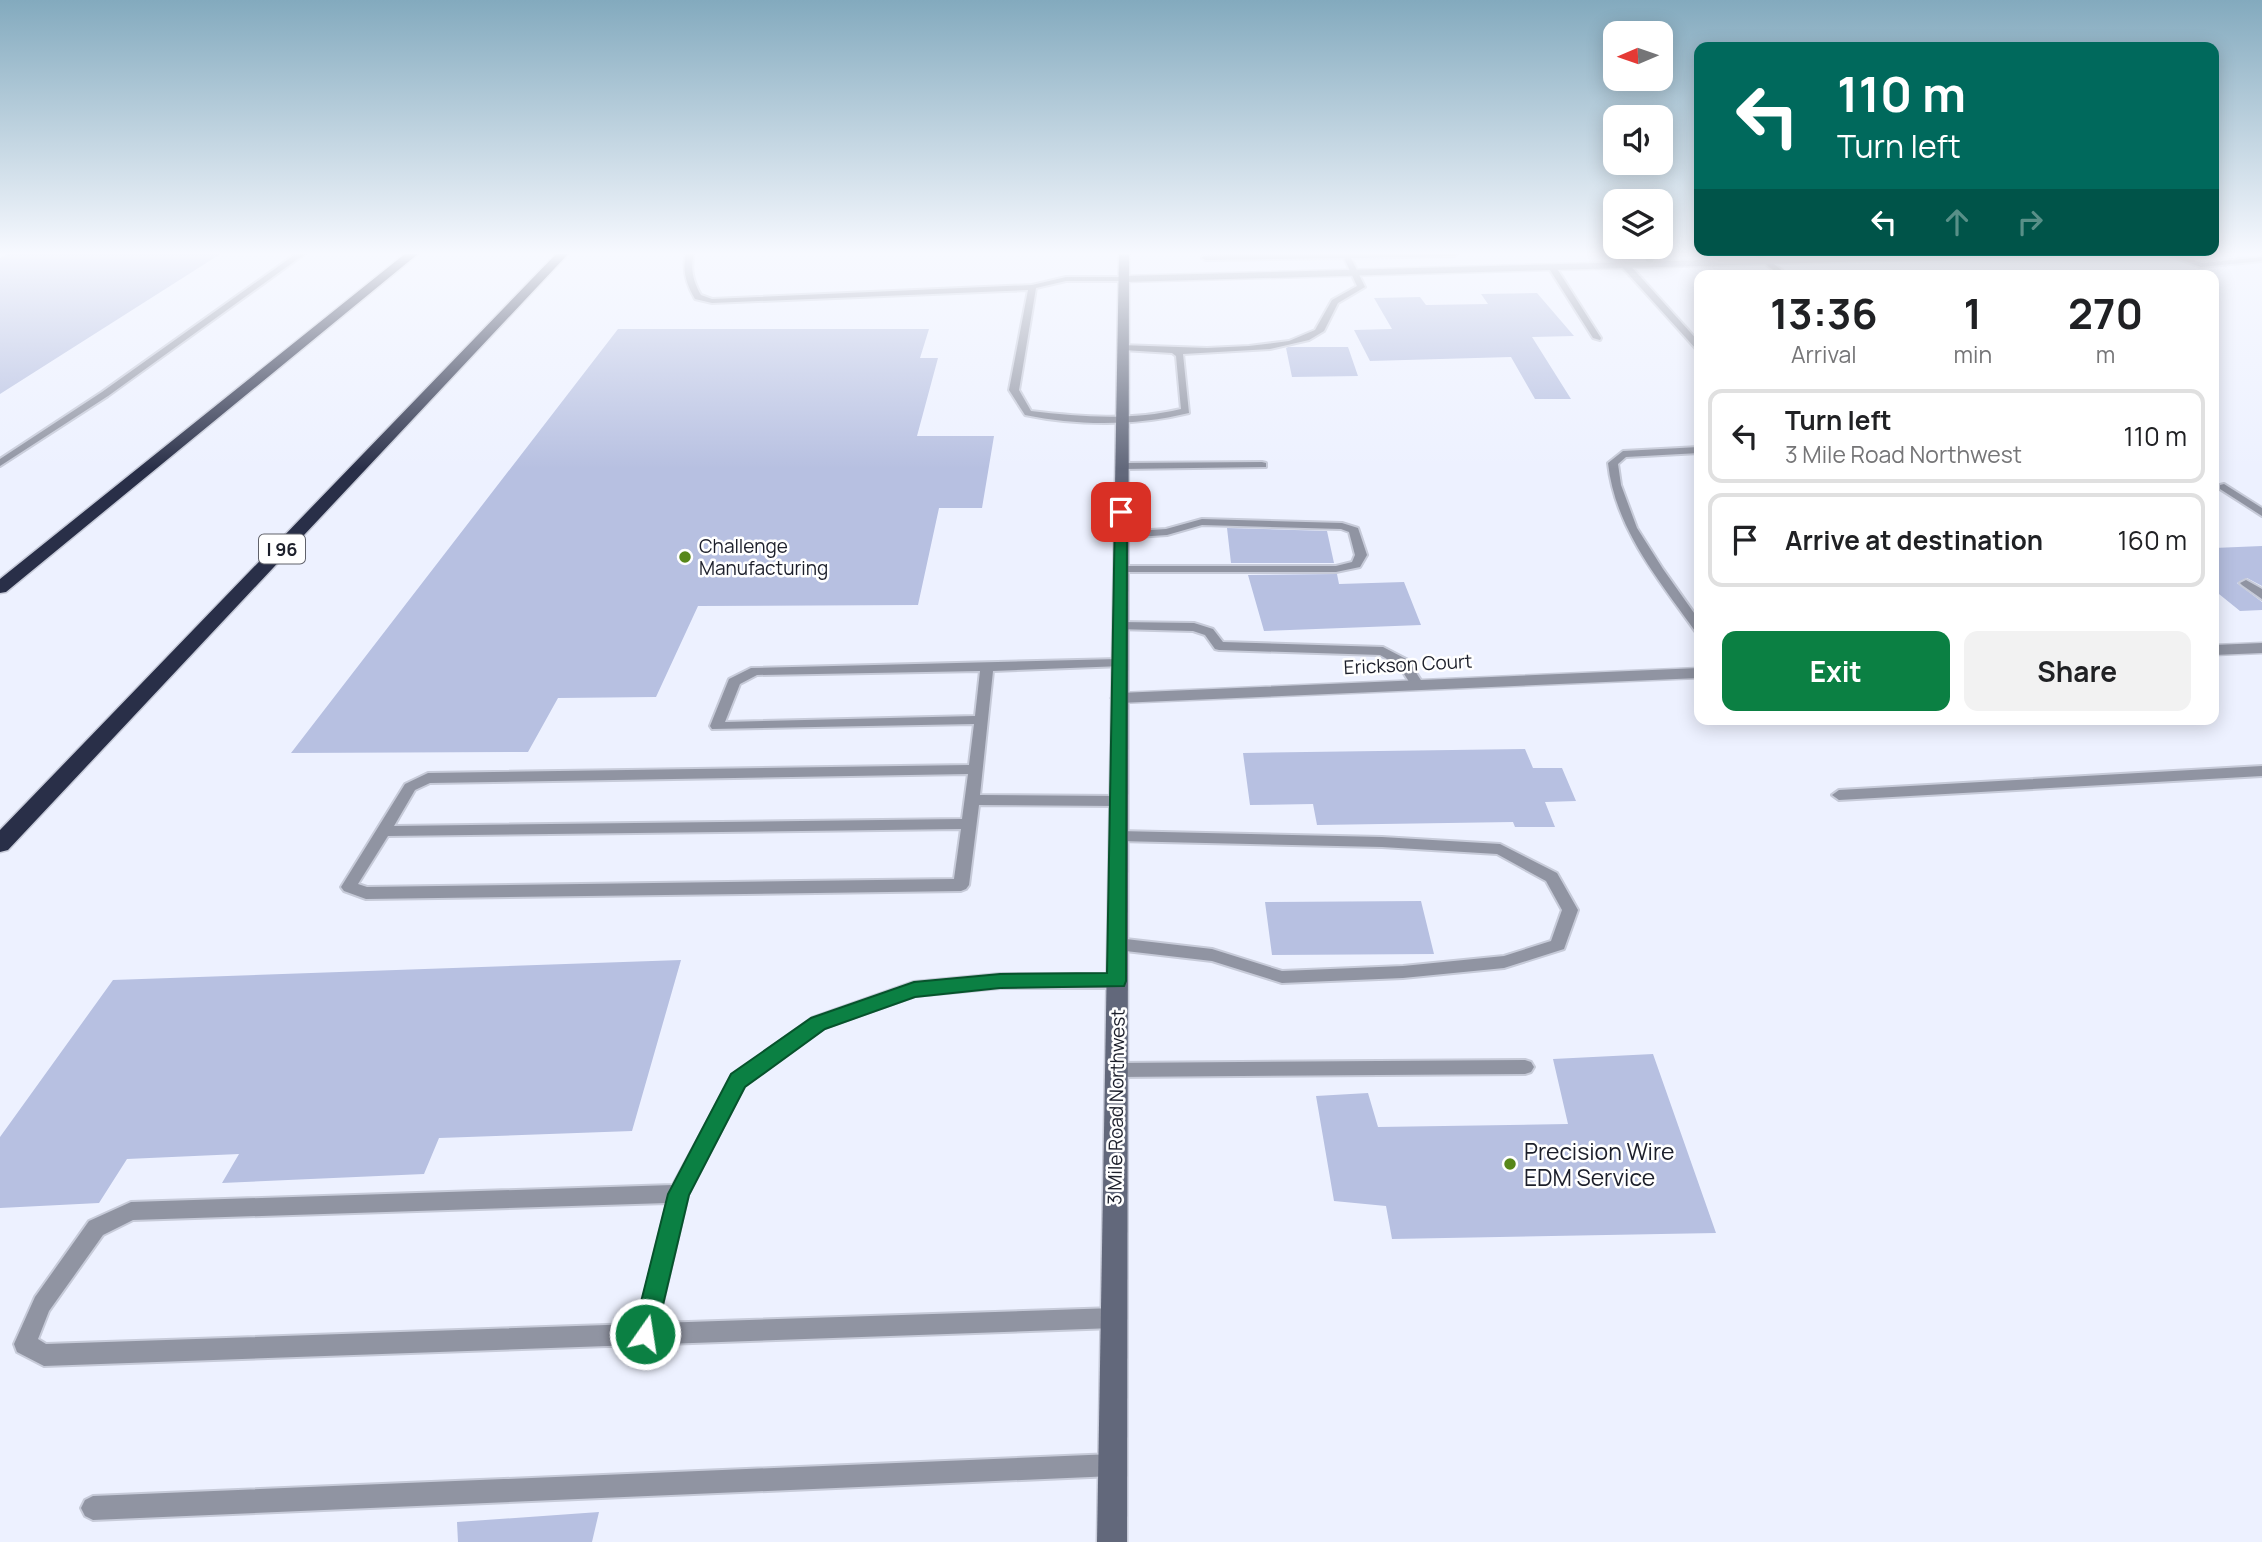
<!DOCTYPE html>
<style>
body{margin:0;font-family:Manrope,sans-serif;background:#f2f2f2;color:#202124;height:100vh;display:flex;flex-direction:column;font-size:26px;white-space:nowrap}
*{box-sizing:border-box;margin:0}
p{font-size:23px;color:#757577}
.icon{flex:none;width:38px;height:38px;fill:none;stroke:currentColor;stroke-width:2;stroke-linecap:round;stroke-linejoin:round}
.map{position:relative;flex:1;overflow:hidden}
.panel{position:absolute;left:1694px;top:270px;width:525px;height:455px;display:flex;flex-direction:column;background:#fff;border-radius:14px;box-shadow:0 4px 18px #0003}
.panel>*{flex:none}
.hud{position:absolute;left:1694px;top:42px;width:525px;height:214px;border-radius:14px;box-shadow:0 4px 18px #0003;background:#00695c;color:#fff;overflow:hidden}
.needle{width:46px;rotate:268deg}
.controls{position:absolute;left:1603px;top:21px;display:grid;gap:14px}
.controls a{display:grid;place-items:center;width:70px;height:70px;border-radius:14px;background:#fff;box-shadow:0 4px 18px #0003;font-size:35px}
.pin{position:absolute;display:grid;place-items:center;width:60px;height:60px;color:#fff;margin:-30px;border-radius:14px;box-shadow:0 4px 10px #0006}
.me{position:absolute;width:77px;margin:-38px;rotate:13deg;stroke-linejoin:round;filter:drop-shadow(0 0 5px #0008)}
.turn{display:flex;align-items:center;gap:24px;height:147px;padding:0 28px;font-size:32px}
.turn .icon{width:91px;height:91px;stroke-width:2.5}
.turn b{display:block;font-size:49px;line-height:60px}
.lanes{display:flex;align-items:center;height:66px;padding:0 28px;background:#0003;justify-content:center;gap:35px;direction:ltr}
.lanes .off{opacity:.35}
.eta{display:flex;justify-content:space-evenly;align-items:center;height:119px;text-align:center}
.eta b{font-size:42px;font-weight:700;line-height:49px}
.primary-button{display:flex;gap:14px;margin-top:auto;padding:14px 28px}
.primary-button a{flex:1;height:80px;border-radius:14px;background:#0b8043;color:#fff;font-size:28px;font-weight:700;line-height:80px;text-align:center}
.primary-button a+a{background:#f2f2f2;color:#202124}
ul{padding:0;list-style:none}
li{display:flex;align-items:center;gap:21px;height:94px;margin:0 14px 10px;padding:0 14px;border:4px solid #e0e0e0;border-radius:14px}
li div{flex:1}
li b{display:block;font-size:26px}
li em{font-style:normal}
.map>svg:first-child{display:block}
.building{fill:#b7c0e1}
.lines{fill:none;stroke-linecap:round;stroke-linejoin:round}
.service-casing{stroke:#c7cbd9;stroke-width:4}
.minor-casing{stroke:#c7cbd9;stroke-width:3}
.tertiary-casing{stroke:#c7cbd9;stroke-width:3}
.secondary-casing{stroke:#c7cbd9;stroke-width:3}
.motorway-casing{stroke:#c7cbd9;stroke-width:3}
.service{fill:#9094a2;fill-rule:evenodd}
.minor{fill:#9094a2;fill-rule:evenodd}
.tertiary{fill:#9094a2;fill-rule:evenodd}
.secondary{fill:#62687b;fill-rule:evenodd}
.motorway{fill:#292f48;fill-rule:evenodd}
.route{fill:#0b8043;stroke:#07532c;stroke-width:2}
.poi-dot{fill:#57871a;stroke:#fff;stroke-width:2.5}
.labels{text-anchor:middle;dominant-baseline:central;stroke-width:5;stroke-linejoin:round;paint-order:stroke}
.shield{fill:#fff;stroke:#60626b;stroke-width:2}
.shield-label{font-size:18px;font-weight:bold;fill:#1c1f2b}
.poi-label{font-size:19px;fill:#1c1f2b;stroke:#fff;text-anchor:start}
.street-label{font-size:19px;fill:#1c1f2b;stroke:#fff}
.near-poi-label{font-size:23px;fill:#1c1f2b;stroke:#fff;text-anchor:start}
</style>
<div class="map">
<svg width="2262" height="1542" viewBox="0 0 2262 1542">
<rect width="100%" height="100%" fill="#edf1ff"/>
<path class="building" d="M10 253H222L0 394V258Z
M1537 293 1574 336 1532 337 1571 399H1535L1511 357 1370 361 1354 330 1392 329 1374 298 1420 297 1426 305 1488 304 1481 294Z
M618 329H929L920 358H938L917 436H994L982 508H939L918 605 698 606 656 697 558 698 528 752 291 753Z
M1288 347H1348L1358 376 1292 377 1286 348Z
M1227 528 1327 531 1334 563H1231Z
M2262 546V586L2247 578 2237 583 2262 602V610L2240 611 2214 590V548Z
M1337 574 1339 584 1404 582 1421 625 1264 631 1248 575Z
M1525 749 1533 768H1562L1576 801 1545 802 1555 827H1515L1513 822 1317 825 1313 804 1250 805 1243 753Z
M1421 901 1434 954 1272 955 1265 902Z
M681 960 632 1131 439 1138 424 1174 222 1183 239 1154 127 1159 99 1203 0 1208V1137L113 980Z
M1653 1054 1716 1233 1392 1239 1386 1206 1334 1201 1316 1096 1368 1093 1378 1127 1568 1124 1553 1059Z
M599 1512 592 1542H458L457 1522Z"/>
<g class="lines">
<g class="service-casing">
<path id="service" d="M297 253H306L108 396 0 466V459L102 392Z
M686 253H694C690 269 693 281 701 295L712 299 1032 285 1066 277H1126L1127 279 1123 281H1066L1036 288 1019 390 1031 411C1081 417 1131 421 1181 409L1176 356 1172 353 1123 350 1119 347 1120 345 1207 348 1249 346 1289 341 1315 330 1332 300 1357 286 1344 258 1206 260 1202 258 1203 256 1385 253 1458 254 1454 256 1351 258 1365 287 1338 303 1324 331 1309 340 1270 349 1183 354 1189 413C1136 426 1078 426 1025 415L1009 390 1028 290 712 303 695 299C686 284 682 270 686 253Z
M1642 253H1650L1655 266H1649Z
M1752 253H1760L1788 275H1779Z
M2162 253H2173L2202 263 2262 257V261L2201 267Z
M1622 263H1628L1699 342V350L1696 349 1622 267Z
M1549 265 1556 267 1601 338 1600 340 1593 338 1548 267Z
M1699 447V453L1626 457 1618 464 1621 485 1637 528 1663 569 1699 620V632L1695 631C1658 579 1615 528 1608 463L1623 451Z
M1262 462 1266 463V467L1122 469 1117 466 1122 463Z
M2224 484 2262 508V516L2220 489V485Z
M1202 519 1342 523 1358 528 1367 555 1360 567 1336 572H1120L1114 569 1120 566H1336L1352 562 1355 555 1349 532 1341 529 1202 525 1167 535 1121 538 1116 535 1121 532 1166 529Z
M2246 580 2262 589V599L2242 585 2240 583Z
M1120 622 1194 623 1213 629 1223 642 1383 647 1408 660 1424 685 1418 689 1413 688 1399 666 1380 655 1219 650 1215 649 1205 635 1193 631 1116 629 1114 626Z
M1119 659 1123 660 1125 663 1123 666 993 671 980 795 1118 796 1125 801 1118 806 979 805 969 885 966 889 961 891 366 899 344 891 341 887 405 784 428 773 969 765 974 724 712 729 710 726 729 679 751 668ZM980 671 975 716 725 722 740 684 757 675ZM968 774 962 819 394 826 415 790 430 783ZM961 829 954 879 367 887 358 884 388 836Z
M2262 766V776L1839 800 1832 795 1839 790Z
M1118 831 1382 837 1500 844 1557 873 1578 910 1564 949 1504 968 1403 978 1282 983 1212 961 1117 950 1111 948 1109 944 1111 940 1117 938 1212 949 1282 971 1403 966 1504 956 1551 941 1562 910 1546 881 1497 854 1382 847 1118 841 1113 840 1111 836 1113 832Z
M1000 974H1117L1123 976 1125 981 1123 986 1117 988H1000L915 996 824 1028 744 1086 688 1195 658 1323 1114 1308 1121 1311 1124 1318 1121 1325 1114 1328 44 1366 17 1352 14 1344 35 1297 89 1221 131 1202 673 1185 732 1076 812 1018 914 982ZM667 1203 637 1324 46 1344 38 1339 49 1311 103 1235 133 1220Z
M1525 1060 1531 1062 1534 1067 1531 1072 1525 1074 1116 1077 1110 1075 1107 1070 1110 1065 1116 1063Z
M1113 1454 1121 1457 1124 1465 1121 1473 1113 1476 93 1520 85 1516 81 1508 85 1500 93 1496Z"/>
</g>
<g class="minor-casing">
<path id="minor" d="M2262 643V653L2214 655V645Z
M1699 668V678L1119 703 1111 698 1119 693Z"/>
</g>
<g class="tertiary-casing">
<path id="tertiary" d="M1959 253H2059L2054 256 1123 282 1118 279 1123 276Z"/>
</g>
<g class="secondary-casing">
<path id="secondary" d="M1119 253H1129L1127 1542H1097Z"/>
</g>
<g class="motorway-casing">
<path id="motorway" d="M406 253H419L6 592 0 593V579Z
M557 253H569L8 850 0 852V830Z"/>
</g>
<use href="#service" class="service"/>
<use href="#minor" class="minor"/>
<use href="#tertiary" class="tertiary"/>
<use href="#secondary" class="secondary"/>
<use href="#motorway" class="motorway"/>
</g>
<linearGradient id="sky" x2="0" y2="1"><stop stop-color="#83aabe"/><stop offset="0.54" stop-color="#f7f9ff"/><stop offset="1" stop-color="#f7f9ff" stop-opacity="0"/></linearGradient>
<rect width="2262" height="469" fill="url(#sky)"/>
<path class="route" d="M1121 508 1127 512 1126 981 1124 986 1000 988 915 997 825 1029 745 1087 689 1195 654 1343 645 1346 637 1343 633 1334 668 1194 731 1074 811 1018 914 982 1000 974 1107 973 1115 512Z"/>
<g class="poi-dot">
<circle cx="685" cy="557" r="7"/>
<circle cx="1510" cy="1164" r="7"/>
</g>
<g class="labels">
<rect class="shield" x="259" y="534.5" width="46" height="29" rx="5"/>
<g class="shield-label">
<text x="282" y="549">I 96</text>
</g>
<g class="poi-label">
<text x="699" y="546">Challenge<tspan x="699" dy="22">Manufacturing</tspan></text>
</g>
<g class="street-label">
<text transform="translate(1408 664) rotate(-3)">Erickson Court</text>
<text transform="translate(1116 1107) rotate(-89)">3 Mile Road Northwest</text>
</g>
<g class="near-poi-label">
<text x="1524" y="1151">Precision Wire<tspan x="1524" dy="26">EDM Service</tspan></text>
</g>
</g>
</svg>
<div class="controls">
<a><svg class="needle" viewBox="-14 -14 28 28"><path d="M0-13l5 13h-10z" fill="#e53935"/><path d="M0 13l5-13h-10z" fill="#757577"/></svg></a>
<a><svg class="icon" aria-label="sound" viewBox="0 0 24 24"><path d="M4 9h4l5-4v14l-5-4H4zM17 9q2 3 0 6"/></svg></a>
<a><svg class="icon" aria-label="layers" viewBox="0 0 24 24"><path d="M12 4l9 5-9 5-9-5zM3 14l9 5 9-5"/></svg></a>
</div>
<div class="pin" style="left:1121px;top:512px;background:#d93025"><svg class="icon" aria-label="arrive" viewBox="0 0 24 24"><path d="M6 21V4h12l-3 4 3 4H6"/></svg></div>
<svg class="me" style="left:645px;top:1334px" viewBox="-20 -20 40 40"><circle r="17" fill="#0b8043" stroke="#fff" stroke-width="3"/><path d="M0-11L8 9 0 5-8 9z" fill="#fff"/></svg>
<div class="hud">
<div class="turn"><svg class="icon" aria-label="left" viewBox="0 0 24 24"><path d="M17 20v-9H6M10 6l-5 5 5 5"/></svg><div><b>110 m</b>Turn left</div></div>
<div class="lanes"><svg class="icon" aria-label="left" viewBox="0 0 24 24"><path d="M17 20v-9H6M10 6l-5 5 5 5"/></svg><svg class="icon off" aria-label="ahead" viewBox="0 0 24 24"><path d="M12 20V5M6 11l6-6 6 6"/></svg><svg class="icon off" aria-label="right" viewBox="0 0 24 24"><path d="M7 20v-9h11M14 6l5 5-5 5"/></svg></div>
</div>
<section class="panel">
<div class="eta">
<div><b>13:36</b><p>Arrival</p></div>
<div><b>1</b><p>min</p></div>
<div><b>270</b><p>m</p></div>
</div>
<ul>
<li><svg class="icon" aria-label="left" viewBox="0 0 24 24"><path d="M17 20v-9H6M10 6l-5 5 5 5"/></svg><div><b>Turn left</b><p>3 Mile Road Northwest</p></div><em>110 m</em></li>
<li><svg class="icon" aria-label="arrive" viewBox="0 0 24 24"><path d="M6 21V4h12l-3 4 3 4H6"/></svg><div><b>Arrive at destination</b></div><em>160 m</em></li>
</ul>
<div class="primary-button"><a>Exit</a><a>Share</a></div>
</section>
</div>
